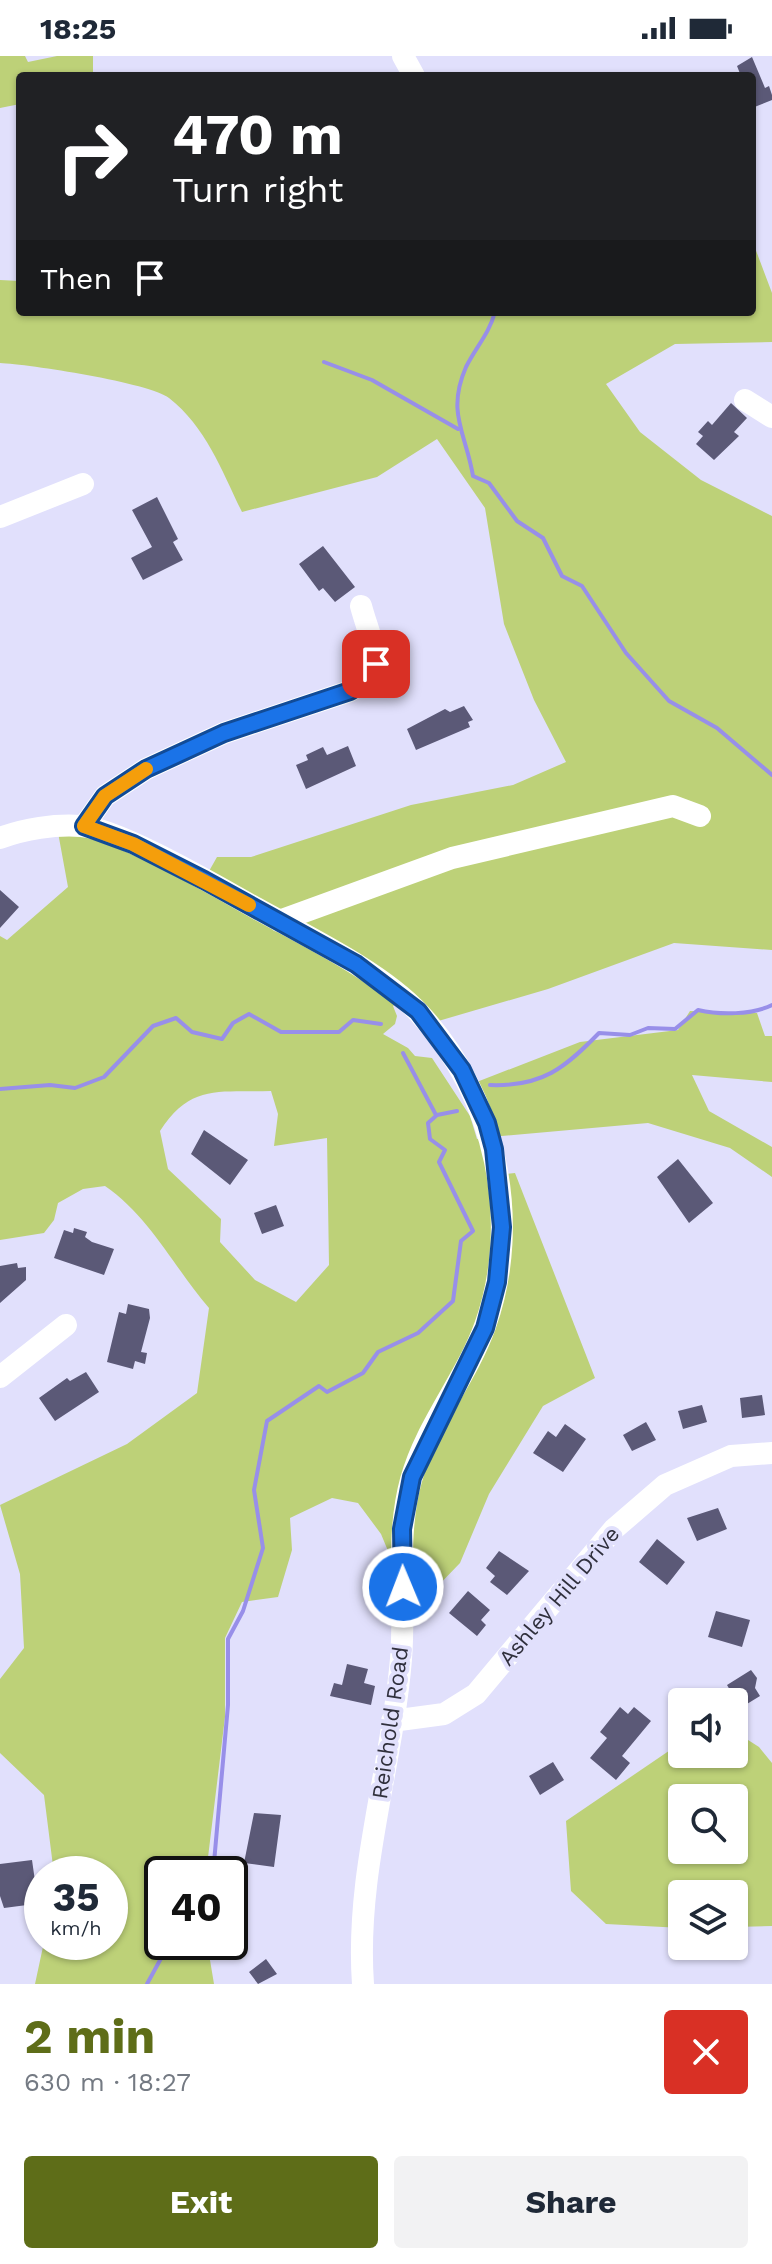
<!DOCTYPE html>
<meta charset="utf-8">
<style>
body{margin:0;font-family:"Work Sans",sans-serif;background:#f2f2f3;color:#1f2937;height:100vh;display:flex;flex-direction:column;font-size:30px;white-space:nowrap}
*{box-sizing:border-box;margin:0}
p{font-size:26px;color:#747a83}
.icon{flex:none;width:44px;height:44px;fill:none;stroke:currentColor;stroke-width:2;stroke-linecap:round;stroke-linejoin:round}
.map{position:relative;height:1928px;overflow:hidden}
.side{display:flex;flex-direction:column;background:#fff;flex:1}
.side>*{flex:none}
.guide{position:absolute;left:16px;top:16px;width:740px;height:244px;border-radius:8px;box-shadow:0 2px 6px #0004;background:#202124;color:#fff;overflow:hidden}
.tools{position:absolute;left:668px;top:1632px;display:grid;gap:16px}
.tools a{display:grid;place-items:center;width:80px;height:80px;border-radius:8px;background:#fff;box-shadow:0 2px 6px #0004;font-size:40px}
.speed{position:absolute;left:24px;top:1800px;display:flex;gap:16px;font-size:40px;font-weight:700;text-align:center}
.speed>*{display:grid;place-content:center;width:104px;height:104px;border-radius:50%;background:#fff;box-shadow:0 2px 6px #0004;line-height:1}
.speed small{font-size:20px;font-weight:400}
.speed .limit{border:4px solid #111;border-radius:12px;background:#fff;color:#111}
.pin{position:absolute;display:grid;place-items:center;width:68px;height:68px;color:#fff;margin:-34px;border-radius:16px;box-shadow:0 4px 12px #0006}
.me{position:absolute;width:88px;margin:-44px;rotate:359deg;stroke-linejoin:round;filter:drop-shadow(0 0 6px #0008)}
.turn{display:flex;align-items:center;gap:28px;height:168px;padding:0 24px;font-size:36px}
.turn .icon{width:104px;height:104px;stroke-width:2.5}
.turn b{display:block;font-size:56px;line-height:68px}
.then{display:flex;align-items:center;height:76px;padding:0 24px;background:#0003;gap:16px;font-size:30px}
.round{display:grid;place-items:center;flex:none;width:84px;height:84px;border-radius:8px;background:#f2f2f3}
.headline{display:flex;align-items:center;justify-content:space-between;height:136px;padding:0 24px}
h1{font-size:48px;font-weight:700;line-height:60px;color:#5e6d18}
.action{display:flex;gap:16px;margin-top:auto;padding:16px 24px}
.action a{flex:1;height:92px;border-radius:8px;background:#5e6d18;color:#fff;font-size:32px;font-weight:700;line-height:92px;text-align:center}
.action a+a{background:#f2f2f3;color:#1f2937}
.status{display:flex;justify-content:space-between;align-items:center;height:56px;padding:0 40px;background:#fff;direction:ltr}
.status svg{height:22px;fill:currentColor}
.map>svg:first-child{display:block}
.green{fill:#bdd178;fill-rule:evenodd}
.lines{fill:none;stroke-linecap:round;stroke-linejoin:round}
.stream{stroke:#988fe9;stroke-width:4}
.building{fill:#5b5977}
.minor{stroke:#fff;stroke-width:22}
.route-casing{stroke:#114b97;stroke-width:20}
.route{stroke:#1a73e8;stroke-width:14}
.slow{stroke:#f59e0b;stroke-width:14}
.labels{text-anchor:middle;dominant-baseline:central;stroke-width:8;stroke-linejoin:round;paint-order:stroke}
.street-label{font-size:22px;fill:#30303d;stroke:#e1e0fc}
</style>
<div class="status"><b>18:25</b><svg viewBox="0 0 49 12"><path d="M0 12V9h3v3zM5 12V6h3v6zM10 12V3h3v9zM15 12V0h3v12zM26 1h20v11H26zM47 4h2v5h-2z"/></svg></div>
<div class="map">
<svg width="772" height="1928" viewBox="0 0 772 1928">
<rect width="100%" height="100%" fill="#e1e0fc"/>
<path class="green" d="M0 0H25L28 6 57 0H93V20H20V48L0 52Z
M752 184 772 237V286L675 288 606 328 640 376 701 424 772 460V894L674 887 548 933 428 968 401 943 393 950 397 960 395 968 383 978 408 992 415 1000 432 1002 470 1060 477 1083 490 1081 469 1029 580 986 678 974 690 955 757 957 765 980H772V1026L692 1019 709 1055 772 1091V1121L730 1092 648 1067 491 1081 497 1119 515 1117 595 1322 543 1350 489 1438 460 1507 433 1535 403 1531 381 1478 358 1447 332 1442 290 1462 292 1494 278 1541 242 1546 225 1582V1661L206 1818H162V1886H207L214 1928H35L44 1886H110V1818H54L44 1739 0 1697V1623L24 1592 20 1518 0 1449 127 1388 197 1337 209 1252C173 1210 150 1161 105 1130L83 1133 58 1147 54 1164 44 1177 0 1184V880L7 884 68 831 57 771 84 770 204 824 217 801H251L411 749 513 729 566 706 534 644 504 568 485 452 437 383 377 421 242 456C222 415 206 371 169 342 151 327 28 308 0 307V224L20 225V256H752ZM271 1035 278 1058 274 1090 327 1082 329 1209 296 1246 255 1224 220 1186 221 1163 168 1113 160 1075C191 1027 220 1037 271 1035Z
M734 1675 759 1691 772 1707V1870L734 1871V1838H682V1872L606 1868 571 1835 566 1765 682 1686V1698H734ZM734 1742V1794H682V1742Z"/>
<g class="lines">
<path class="stream" d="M495 256C489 278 476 291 466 311 446 357 466 377 473 420L489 427 517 465 543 482 562 520 582 530 626 597 669 645 717 672 772 719
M324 306 372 324 458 373
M403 997 436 1059
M490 1029C542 1031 565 1012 599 977L630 979 648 972 675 973 698 954C720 959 752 959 772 949
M0 1033 50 1029 75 1032 104 1021 153 970 176 962 192 976 222 983 233 967 249 958 281 976H339L353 964 381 968
M213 1818 228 1649V1583L243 1555 263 1492 254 1434 267 1365 319 1330 327 1336 363 1317 378 1296 418 1277 453 1245 461 1185 473 1175 439 1106 445 1094 430 1083 428 1067 437 1059 457 1055
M147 1928 170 1886"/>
</g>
<path class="building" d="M752 1 765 32 769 30 772 39V44L752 52V20H741L737 10Z
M731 347 747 362 734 376 739 380 714 404 696 388 703 380 698 376 708 365 712 369Z
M157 441 178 483 173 486 183 504 143 524 131 502 152 491 132 454Z
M323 490 355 531 335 546 323 532 319 535 299 508Z
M464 650 473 664 468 666 470 671 416 694 407 673 445 653 450 656Z
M348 690 356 710 306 733 296 709 308 704 306 699 323 691 327 699Z
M0 834 19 851 0 872Z
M204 1074 248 1104 230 1129 191 1098Z
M678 1103 713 1147 689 1167 657 1121Z
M276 1149 284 1170 262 1178 254 1157Z
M74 1172 87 1176 85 1181 92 1186 114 1193 104 1219 54 1202 64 1174 73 1177Z
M17 1207 18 1212 26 1211V1224L0 1247V1210Z
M128 1248 149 1253 150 1262 141 1296 147 1297 145 1308 135 1305 133 1313 107 1306 119 1256 126 1258Z
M86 1316 99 1336 55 1365 39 1342 67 1322 70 1325Z
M762 1339 765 1359 742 1362 740 1342Z
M702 1349 707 1366 683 1373 678 1355Z
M646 1366 656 1384 632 1395 623 1379Z
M565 1368 586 1383 563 1416 533 1397 548 1375 556 1381Z
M718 1452 727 1473 697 1485 687 1462Z
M657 1483 685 1506 667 1529 639 1506Z
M499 1495 529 1515 507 1539 490 1526 495 1520 486 1512Z
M468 1535 490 1554 481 1564 486 1569 477 1580 449 1557Z
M716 1555 750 1564 742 1591 708 1581Z
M347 1608 368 1613 364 1627 375 1630 371 1649 330 1640 334 1627 342 1629Z
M751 1614 757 1622 755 1632 760 1640 742 1651 740 1648 734 1652V1641L727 1629Z
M620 1651 628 1658 634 1651 651 1665 622 1700 630 1707 616 1724 590 1702 607 1682 600 1676Z
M553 1706 564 1724 540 1739 529 1720Z
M254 1757 281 1759 274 1811 244 1807Z
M32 1804 36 1832 31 1833 32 1841 26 1842 27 1849 4 1852 0 1840V1808Z
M266 1903 277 1918 258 1928 249 1916Z"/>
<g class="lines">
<path class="minor" d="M403 0 414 20
M745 344 772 361
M0 461 83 428
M84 770 105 740 146 713 224 677 350 635C389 611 371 588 361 550
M0 782C24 773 55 768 81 770 120 773 218 831 256 852 306 880 380 915 419 957 495 1038 523 1164 485 1270 466 1323 426 1369 411 1424 395 1482 406 1543 401 1603 392 1712 355 1818 363 1928
M279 865 452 802 673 750 700 760
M0 1321 66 1269
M392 1665 444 1658 476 1638 614 1473 665 1429 731 1400 772 1397"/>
</g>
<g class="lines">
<g class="route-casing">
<path id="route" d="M376 608 368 624 350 635 224 677 146 713 105 740 84 770 133 788 204 824 356 908 418 955 462 1014 487 1067 494 1093 502 1171 497 1226 485 1272 412 1421 402 1473 403 1531"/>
</g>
<use href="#route" class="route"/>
<path class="slow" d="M146 713 105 740 84 770 133 788 249 849"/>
</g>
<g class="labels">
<g class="street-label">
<text transform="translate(559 1540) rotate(-50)">Ashley Hill Drive</text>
<text transform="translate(390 1667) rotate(-82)">Reichold Road</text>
</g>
</g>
</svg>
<div class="tools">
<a><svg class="icon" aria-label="sound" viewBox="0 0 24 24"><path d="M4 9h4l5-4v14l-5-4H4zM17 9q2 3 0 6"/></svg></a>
<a><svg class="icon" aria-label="search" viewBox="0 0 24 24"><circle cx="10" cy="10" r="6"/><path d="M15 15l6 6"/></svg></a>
<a><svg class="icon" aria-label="layers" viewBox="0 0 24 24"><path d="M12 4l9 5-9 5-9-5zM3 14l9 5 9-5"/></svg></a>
</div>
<div class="speed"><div>35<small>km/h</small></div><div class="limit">40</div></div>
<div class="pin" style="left:376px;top:608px;background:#d93025"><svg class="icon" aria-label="arrive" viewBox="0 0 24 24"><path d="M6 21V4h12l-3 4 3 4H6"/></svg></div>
<svg class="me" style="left:403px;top:1531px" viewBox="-20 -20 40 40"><circle r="17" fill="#1a73e8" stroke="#fff" stroke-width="3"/><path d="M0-11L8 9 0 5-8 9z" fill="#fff"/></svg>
<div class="guide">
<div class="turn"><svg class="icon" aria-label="right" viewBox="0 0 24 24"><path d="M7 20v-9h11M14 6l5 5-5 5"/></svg><div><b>470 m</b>Turn right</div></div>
<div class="then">Then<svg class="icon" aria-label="arrive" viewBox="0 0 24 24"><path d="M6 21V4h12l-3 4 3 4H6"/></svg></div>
</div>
</div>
<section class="side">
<div class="headline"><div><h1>2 min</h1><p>630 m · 18:27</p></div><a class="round" style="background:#d93025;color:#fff"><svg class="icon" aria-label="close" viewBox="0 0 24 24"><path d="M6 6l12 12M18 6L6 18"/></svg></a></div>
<div class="action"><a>Exit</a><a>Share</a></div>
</section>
